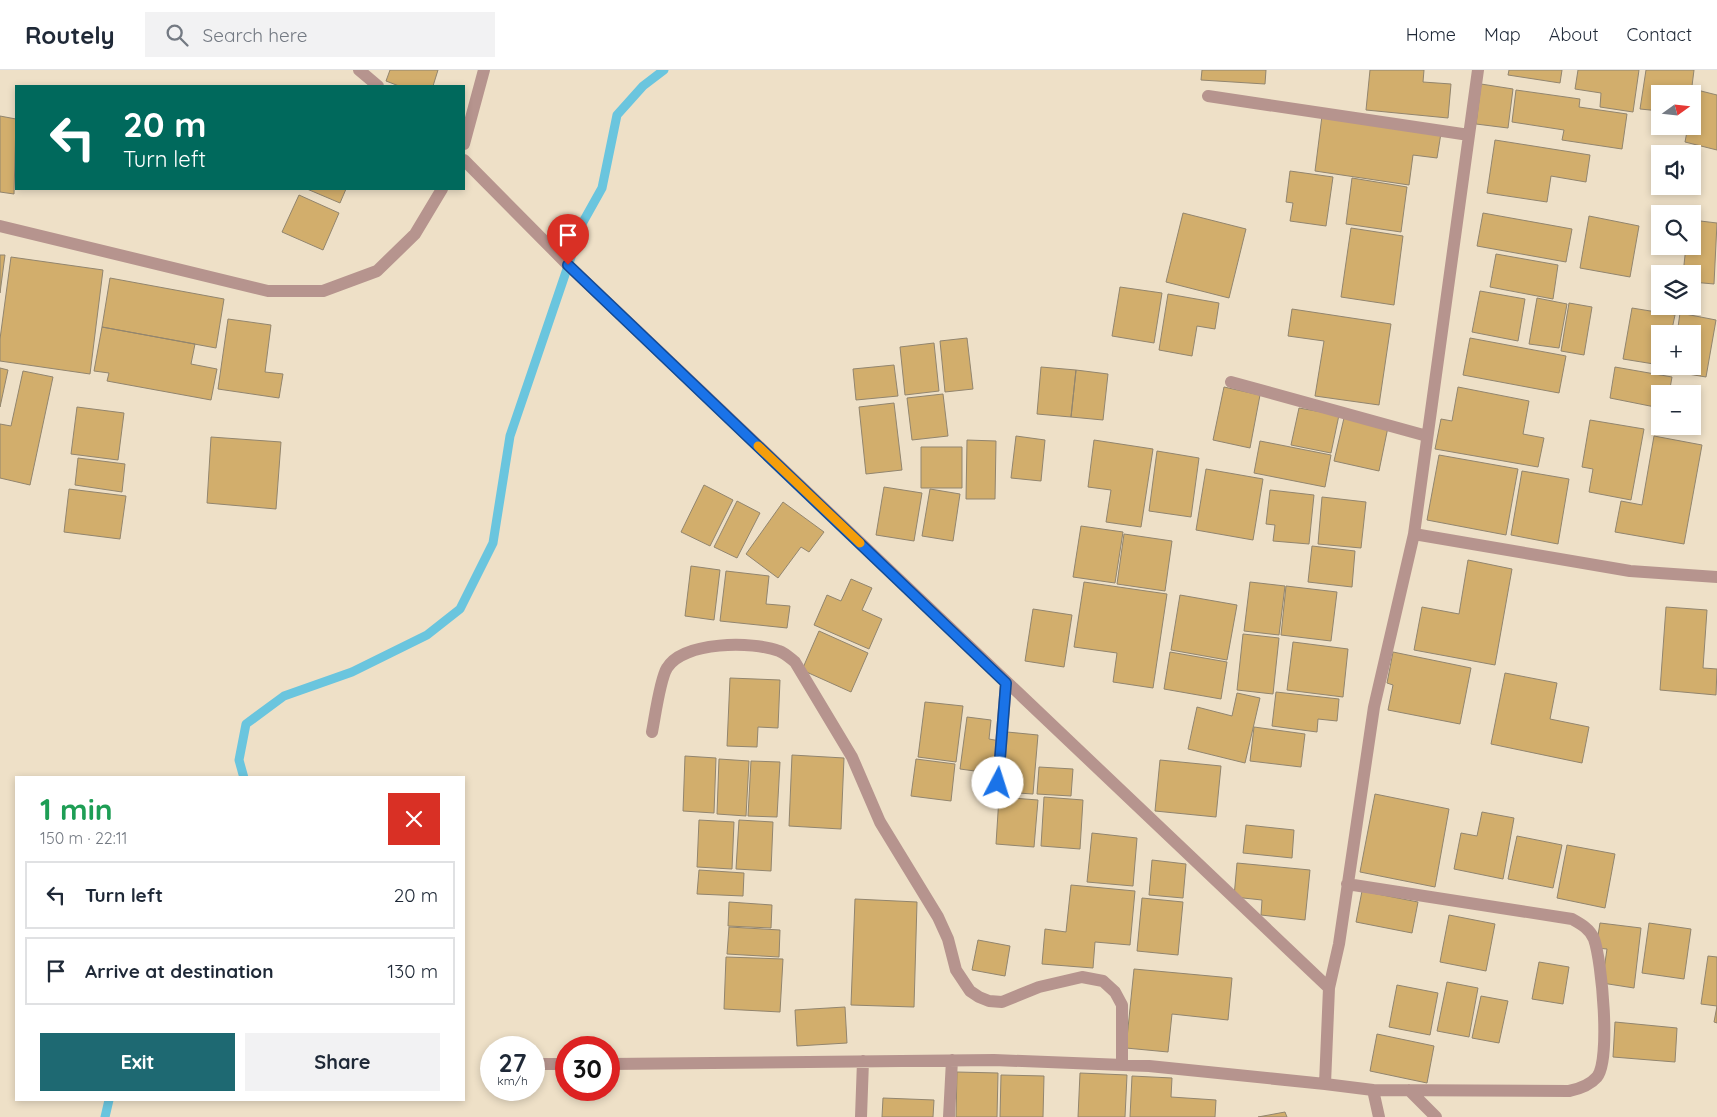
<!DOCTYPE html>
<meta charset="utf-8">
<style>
body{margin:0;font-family:Quicksand,sans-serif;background:#f2f2f3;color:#1f2937;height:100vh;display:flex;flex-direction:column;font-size:19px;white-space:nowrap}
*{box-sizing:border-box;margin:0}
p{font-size:16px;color:#747a83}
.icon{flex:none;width:28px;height:28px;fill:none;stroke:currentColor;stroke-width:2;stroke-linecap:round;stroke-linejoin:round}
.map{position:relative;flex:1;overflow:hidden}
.details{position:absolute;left:15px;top:706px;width:450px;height:325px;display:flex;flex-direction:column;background:#fff;border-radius:0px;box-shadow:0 2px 8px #0003}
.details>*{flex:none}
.banner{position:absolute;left:15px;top:15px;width:450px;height:105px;border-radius:0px;box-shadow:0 2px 8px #0003;background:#00695c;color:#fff;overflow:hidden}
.needle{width:32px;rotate:75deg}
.buttons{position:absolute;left:1651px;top:15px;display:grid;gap:10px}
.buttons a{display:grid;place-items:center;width:50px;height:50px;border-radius:0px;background:#fff;box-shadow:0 2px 8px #0003;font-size:25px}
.speed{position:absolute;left:480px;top:966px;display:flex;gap:10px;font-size:25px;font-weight:700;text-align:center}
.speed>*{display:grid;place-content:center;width:65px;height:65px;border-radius:50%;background:#fff;box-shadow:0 2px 8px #0003;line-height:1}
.speed small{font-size:12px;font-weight:400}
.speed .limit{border:8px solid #d22;background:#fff;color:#111}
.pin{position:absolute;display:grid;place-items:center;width:42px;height:42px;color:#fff;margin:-51px -21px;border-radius:50% 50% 50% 0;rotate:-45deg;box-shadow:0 0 5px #0007}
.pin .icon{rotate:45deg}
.me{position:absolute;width:55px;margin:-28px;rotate:5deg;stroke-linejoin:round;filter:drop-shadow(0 0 4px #0008)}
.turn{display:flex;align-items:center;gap:18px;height:105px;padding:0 25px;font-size:22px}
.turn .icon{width:65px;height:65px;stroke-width:2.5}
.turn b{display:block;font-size:35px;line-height:42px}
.round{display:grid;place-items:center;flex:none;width:52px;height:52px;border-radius:0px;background:#f2f2f3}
.head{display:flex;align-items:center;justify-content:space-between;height:85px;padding:0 25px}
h1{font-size:30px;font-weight:700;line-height:38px;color:#1e9e55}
.button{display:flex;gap:10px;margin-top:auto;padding:10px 25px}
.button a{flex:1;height:58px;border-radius:0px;background:#1e6972;color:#fff;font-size:20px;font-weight:700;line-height:58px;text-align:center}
.button a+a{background:#f2f2f3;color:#1f2937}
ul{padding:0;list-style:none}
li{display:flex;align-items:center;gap:15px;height:68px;margin:0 10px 8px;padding:0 15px;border:2px solid #e0e1e3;border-radius:0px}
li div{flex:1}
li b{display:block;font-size:19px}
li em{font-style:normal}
header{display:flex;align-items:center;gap:30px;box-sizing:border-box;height:70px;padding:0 25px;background:#fff;border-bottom:1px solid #e0e1e3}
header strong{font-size:24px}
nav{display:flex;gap:28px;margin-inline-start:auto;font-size:18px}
.search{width:350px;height:45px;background:#f2f2f3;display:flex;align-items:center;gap:12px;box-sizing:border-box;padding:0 18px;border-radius:0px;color:#747a83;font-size:19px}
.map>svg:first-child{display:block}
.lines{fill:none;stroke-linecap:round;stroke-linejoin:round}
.stream{stroke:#6ac5de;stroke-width:9}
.building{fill:#d2ae6c;stroke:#92856e}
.street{stroke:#b6948e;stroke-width:12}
.route-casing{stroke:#114b97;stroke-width:12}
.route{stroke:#1a73e8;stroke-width:9}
.slow{stroke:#f59e0b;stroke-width:9}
</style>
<header>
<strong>Routely</strong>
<div class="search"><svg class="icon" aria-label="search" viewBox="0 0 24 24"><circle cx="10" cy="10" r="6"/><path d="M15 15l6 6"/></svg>Search here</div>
<nav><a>Home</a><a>Map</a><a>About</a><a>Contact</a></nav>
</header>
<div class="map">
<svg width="1717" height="1047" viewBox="0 0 1717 1047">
<rect width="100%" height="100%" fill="#eee0c7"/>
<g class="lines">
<path class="stream" d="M244 708 239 690 246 654 284 626 352 602 427 565 460 539 493 473 510 366 583 152 602 118 617 45 643 16 664 0
M105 1047 109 1030"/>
</g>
<path class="building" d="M390 0H438L433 16H399L386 11Z
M1202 0H1266L1265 14 1201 10Z
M1370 0H1424L1423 12 1451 14 1448 48 1366 40Z
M1509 0H1562L1560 13 1508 5Z
M1578 0H1639L1633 42 1600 37 1601 23 1575 19Z
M1646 0H1694L1691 24H1660V41L1640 39Z
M1481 14 1513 19 1508 58 1476 54Z
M1516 20 1580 29 1579 37 1627 44 1622 79 1562 70 1564 60 1512 52Z
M1697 20 1717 25V80L1685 72 1688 56H1692V38Z
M0 46 16 49 14 124 0 122Z
M1322 46 1441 63 1437 88 1413 85 1409 115 1315 101Z
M1495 70 1590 85 1586 112 1551 106 1547 132 1487 123Z
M1290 101 1333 107 1326 156 1290 151 1293 133 1286 132Z
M1352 108 1407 117 1401 162 1346 154Z
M307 119H346L340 133Z
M299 125 339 143 323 180 282 162Z
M1183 143 1246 159 1229 228 1166 212Z
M1483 143 1572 159 1566 192 1477 176Z
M1589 146 1639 156 1630 207 1580 198Z
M1692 150 1717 153 1714 214 1692 212V204H1683L1686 176H1692Z
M1351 158 1403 166 1394 235 1341 227Z
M1496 184 1558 195 1553 229 1490 217Z
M0 185H5L0 223Z
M11 187 103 200 90 304 0 291V269Z
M110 208 224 229 216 278 102 257Z
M1120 217 1162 223 1154 273 1112 266Z
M1480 221 1525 229 1518 271 1472 262Z
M1168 224 1219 233 1215 259 1197 256 1192 286 1159 280Z
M1537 228 1567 234 1559 278 1529 274Z
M1569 233 1592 237 1584 285 1561 281Z
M1632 238 1675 245 1671 264H1660V295L1623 289Z
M1292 239 1391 254 1379 335 1315 326 1324 271 1288 266Z
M1680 243 1716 250 1706 307 1670 301 1671 296H1692V264H1677Z
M228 249 271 255 265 302 283 304 279 328 218 319Z
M102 257 195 274 191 294 217 299 211 330 107 311 109 303 94 301Z
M967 268 973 319 945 322 940 271Z
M1470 268 1566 286 1559 323 1463 305Z
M934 273 939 321 905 325 900 277Z
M894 295 898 326 856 330 853 299Z
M1041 297 1076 300 1071 347 1037 344Z
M1615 297 1672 307 1669 324H1660V338L1610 328Z
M0 298 8 300 0 337Z
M1076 300 1108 304 1103 350 1071 347Z
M23 301 53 307 30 415 0 408V354L11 356Z
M1224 317 1260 325 1250 378 1213 370Z
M1458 317 1529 331 1523 364 1544 368 1538 397 1435 379 1441 349 1452 351Z
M943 324 948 366 912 370 907 328Z
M894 333 902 400 866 404 859 337Z
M77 337 124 343 118 390 71 384Z
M1299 338 1339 345 1331 383 1291 375Z
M1344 348 1388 357 1379 401 1334 391Z
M1590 350 1644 359 1631 430 1589 422 1593 399 1582 397Z
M1016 366 1045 370 1041 411 1011 408Z
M1654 366 1702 375 1684 474 1615 462 1621 431 1642 435Z
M211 367 281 372 276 439 207 433Z
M967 370 996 371 995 429H966Z
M1094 370 1153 379 1141 457 1106 452 1111 420 1088 417Z
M1260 371 1331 385 1325 417 1254 403Z
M921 377H962V418H921Z
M1157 381 1199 388 1191 447 1149 441Z
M1439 385 1518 399 1506 465 1427 450Z
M78 388 125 394 122 422 75 415Z
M1206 399 1263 409 1253 470 1196 460Z
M1522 401 1569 409 1558 474 1511 465Z
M704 415 733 430 710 476 681 462Z
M884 417 922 423 914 471 876 465Z
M69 419 126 426 120 469 64 462Z
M930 419 960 424 953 471 922 466Z
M1270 420 1314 425 1309 474 1273 471 1275 455 1266 454Z
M1322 427 1366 432 1361 478 1318 474Z
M737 431 760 443 737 488 714 477Z
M783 432 824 462 809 482 801 477 778 508 746 484Z
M1081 456 1123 462 1115 513 1073 507Z
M1124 464 1172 471 1165 521 1117 514Z
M1312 476 1355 481 1352 517 1308 512Z
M1468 490 1512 499 1495 595 1414 580 1422 537 1459 544Z
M691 496 720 500 714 550 685 546Z
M726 501 769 506 766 534 790 536 787 558 720 551Z
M851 509 872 518 862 540 882 549 869 579 814 555 827 525 841 531Z
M1084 512 1167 524 1153 618 1113 612 1117 583 1074 577Z
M1250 512 1285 516 1279 565 1244 561Z
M1286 516 1337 522 1331 571 1281 565Z
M1180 525 1237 535 1227 590 1171 580Z
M1666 537 1707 540 1703 598 1717 599 1716 625 1660 620Z
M1033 539 1072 545 1064 597 1025 591Z
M819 561 868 583 851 622 802 600Z
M1243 564 1279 568 1273 624 1237 620Z
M1293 572 1348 579 1343 627 1287 620Z
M1170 582 1227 592 1221 629 1164 619Z
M1393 582 1471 598 1460 654 1388 640 1393 615 1387 613Z
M1505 603 1557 613 1550 649 1589 657 1582 693 1491 674Z
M730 608 780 610 778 658 758 657 757 677 727 676Z
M1276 622 1339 629 1337 651 1318 649 1317 662 1272 656Z
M1237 623 1260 628 1245 693 1188 679 1197 637 1232 646Z
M925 632 963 636 956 692 918 687Z
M967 647 991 650 989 669 1000 671 997 704 960 699Z
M1254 657 1305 664 1301 697 1250 691Z
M1007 662 1038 665 1033 724 1003 722Z
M792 685 844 688 841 759 789 756Z
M685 686 716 688 714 743 683 741Z
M719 689 749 691 746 746 717 744Z
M916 689 955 694 951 731 911 726Z
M1160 690 1221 696 1216 747 1155 741Z
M751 691 780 692 777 747 748 746Z
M1039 697 1073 699 1071 726 1037 724Z
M1375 724 1449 739 1435 817 1360 802Z
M999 727 1038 730 1034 777 996 774Z
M1044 727 1083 730 1080 779 1041 776Z
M1482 742 1514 748 1503 809 1454 799 1461 763 1477 766Z
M699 750 734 752 732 799 697 797Z
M739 750 773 752 771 801 736 799Z
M1246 755 1294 760 1292 788 1243 783Z
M1092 763 1137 768 1133 816 1087 812Z
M1517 766 1562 775 1553 818 1508 809Z
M1567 775 1615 784 1605 838 1557 828Z
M1152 790 1186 794 1183 828 1149 825Z
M1237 793 1310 800 1305 850 1261 845 1262 830 1234 827Z
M699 800 744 803 743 826 697 824Z
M1071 815 1135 821 1130 875 1095 872 1093 898 1042 894 1045 859 1066 862Z
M1362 821 1418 832 1412 863 1356 852Z
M1142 828 1183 832 1178 885 1137 881Z
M855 829 917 832 914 937 851 935Z
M729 832 772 835 771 858 728 856Z
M1449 845 1495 854 1486 901 1440 892Z
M1600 853 1641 858 1634 918 1602 913 1607 879 1596 878Z
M1649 853 1691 859 1684 909 1642 903Z
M729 857 780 860 779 887 727 884Z
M978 870 1010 876 1005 906 972 900Z
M1708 886 1717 887V953L1714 952 1717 936 1701 934Z
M726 887 783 889 780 942 724 939Z
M1539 892 1569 897 1563 934 1532 929Z
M1134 899 1232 908 1228 950 1172 944 1168 982 1126 978Z
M1447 912 1478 918 1469 967 1437 961Z
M1397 915 1438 923 1430 965 1389 957Z
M1481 926 1508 931 1499 973 1472 968Z
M845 937 847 973 797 976 795 940Z
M1615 952 1677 958 1675 992 1613 987Z
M1377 964 1434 976 1427 1013 1370 1001Z
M957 1002 998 1003 997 1047H956Z
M1080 1003 1127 1005 1125 1047H1078Z
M1001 1005 1044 1006 1043 1047H1000Z
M1132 1006 1172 1008 1171 1027 1216 1030 1215 1047H1130Z
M883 1028 934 1030 933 1047H882Z
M1285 1042 1287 1047H1258Z"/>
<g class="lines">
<path class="street" d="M359 0 378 16
M1208 26 1469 65
M464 74 484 0
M464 90 568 195 1329 918
M0 156 268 221H323L377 201 415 164 442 119
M1231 312 1427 366
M1414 464 1630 501 1717 507
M652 662C655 647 660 609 667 598 683 571 753 571 779 581 785 583 790 588 795 592L852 687 880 752 938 847 948 869 956 900 970 921 979 927 989 931 1002 932 1039 917 1082 907 1103 911 1115 922 1122 935V995
M998 713 1006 613
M1347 814 1572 849C1581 854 1590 859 1594 869 1602 892 1611 990 1597 1007 1590 1015 1579 1019 1569 1021L1373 1020
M534 994H566
M609 994 994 990 1149 996 1325 1014
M1409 1020 1436 1047
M861 1047 863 991
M949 1047 952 990
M1379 1047 1373 1020 1325 1014 1329 918 1339 874 1374 637 1414 464 1478 0"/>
</g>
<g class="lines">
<g class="route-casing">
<path id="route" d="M568 195 1006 613 998 713"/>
</g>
<use href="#route" class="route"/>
<path class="slow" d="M758 376 860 473"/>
</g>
</svg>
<div class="buttons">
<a><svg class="needle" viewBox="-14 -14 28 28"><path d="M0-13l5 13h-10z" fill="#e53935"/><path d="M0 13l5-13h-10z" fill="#747a83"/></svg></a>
<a><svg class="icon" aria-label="sound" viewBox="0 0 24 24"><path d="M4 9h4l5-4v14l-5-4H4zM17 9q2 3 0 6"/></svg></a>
<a><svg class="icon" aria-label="search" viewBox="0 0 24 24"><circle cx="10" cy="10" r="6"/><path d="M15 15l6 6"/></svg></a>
<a><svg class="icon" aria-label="layers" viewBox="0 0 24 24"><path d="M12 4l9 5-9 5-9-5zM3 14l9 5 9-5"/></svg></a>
<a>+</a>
<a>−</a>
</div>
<div class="speed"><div>27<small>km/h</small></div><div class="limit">30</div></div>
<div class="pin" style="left:568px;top:195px;background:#d93025"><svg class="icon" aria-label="arrive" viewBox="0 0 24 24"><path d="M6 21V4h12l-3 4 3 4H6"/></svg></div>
<svg class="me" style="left:998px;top:713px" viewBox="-20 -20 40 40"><circle r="19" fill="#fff"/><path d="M0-13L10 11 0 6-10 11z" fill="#1a73e8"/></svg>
<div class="banner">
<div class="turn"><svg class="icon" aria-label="left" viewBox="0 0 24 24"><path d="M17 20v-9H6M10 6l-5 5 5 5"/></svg><div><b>20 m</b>Turn left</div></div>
</div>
<section class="details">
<div class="head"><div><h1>1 min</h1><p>150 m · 22:11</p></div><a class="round" style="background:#d93025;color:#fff"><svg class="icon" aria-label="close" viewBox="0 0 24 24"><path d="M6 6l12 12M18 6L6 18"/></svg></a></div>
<ul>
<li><svg class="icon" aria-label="left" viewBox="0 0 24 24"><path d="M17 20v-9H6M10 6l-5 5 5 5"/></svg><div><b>Turn left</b></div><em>20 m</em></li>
<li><svg class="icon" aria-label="arrive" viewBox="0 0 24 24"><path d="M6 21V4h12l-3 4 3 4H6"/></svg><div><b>Arrive at destination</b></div><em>130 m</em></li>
</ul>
<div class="button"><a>Exit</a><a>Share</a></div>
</section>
</div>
